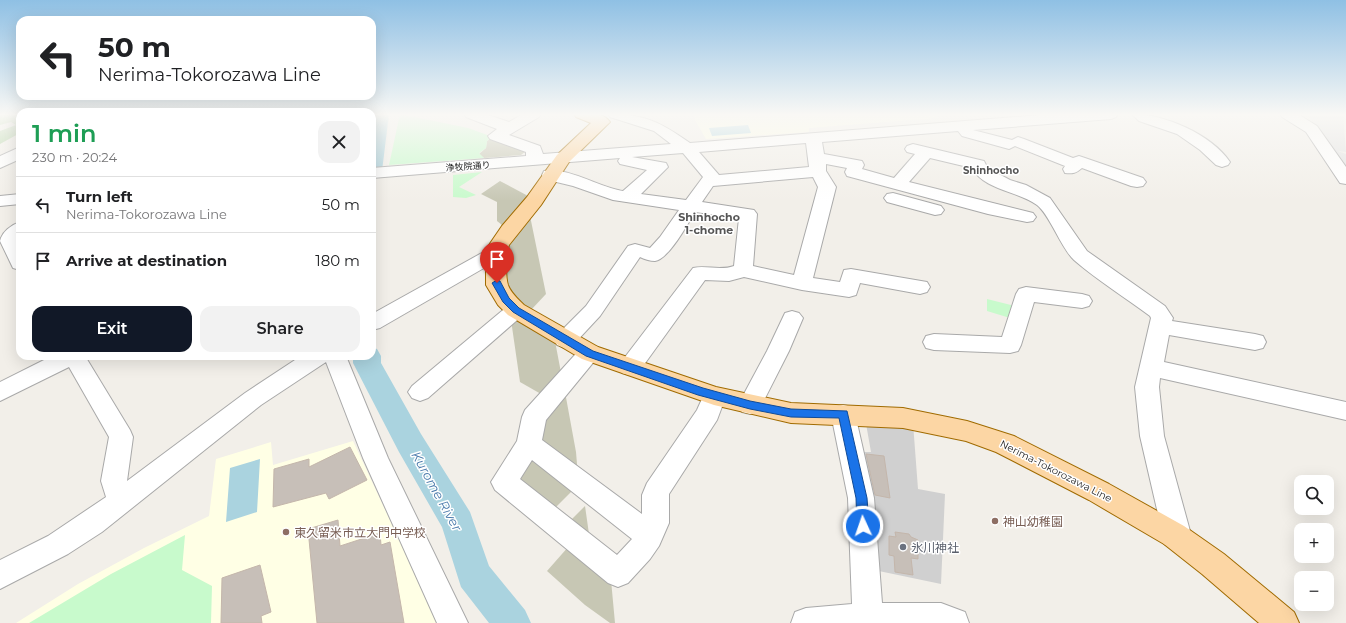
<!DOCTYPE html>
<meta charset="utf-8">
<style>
body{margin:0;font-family:Montserrat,"Noto Sans JP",sans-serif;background:#f2f2f2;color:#202124;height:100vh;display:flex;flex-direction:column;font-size:15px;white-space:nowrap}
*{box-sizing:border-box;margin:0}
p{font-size:13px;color:#757577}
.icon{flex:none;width:22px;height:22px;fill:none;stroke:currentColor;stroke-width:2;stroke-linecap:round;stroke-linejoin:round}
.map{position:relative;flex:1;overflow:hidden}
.sheet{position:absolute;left:16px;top:108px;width:360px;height:252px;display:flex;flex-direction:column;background:#fff;border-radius:12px;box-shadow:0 4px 16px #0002}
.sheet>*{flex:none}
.top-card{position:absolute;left:16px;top:16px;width:360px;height:84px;border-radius:12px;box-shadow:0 4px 16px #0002;background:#fff;color:#202124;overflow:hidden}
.fabs{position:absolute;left:1294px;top:475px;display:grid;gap:8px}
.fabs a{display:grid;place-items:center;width:40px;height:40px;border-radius:8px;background:#fff;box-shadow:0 4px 16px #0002;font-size:20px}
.pin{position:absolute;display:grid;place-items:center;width:34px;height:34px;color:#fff;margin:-41px -17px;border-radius:50% 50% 50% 0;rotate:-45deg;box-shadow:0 0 4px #0007}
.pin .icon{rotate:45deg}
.me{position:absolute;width:44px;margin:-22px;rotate:357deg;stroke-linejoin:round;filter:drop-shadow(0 0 3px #0008)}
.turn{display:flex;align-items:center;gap:14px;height:84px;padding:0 16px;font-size:18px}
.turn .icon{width:52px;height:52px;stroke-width:2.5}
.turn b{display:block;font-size:28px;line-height:34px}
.round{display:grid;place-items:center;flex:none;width:42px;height:42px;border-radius:12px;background:#f2f2f2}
.overview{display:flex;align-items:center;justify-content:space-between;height:68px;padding:0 16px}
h1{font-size:24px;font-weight:600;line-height:30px;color:#1e9e55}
.button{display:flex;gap:8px;margin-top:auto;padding:8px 16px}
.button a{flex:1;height:46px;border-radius:12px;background:#111827;color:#fff;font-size:16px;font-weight:600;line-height:46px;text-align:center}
.button a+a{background:#f2f2f2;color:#202124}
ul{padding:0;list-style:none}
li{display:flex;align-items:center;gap:12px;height:56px;padding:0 16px;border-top:1px solid #e0e0e0}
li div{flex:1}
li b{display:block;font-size:15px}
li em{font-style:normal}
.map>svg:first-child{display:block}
.education{fill:#ffffe5}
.religious{fill:#d0d0d0}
.construction{fill:#c7c7b4}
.forest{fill:#add19e}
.park{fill:#c8facc}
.parking{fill:#e2e2e2}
.water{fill:#aad3df}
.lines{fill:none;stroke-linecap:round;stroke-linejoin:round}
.river{fill:#aad3df;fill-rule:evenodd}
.building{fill:#c7bfb8;stroke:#c4b6ab}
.minor-casing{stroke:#a9a9a9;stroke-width:2}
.major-casing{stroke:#a06b00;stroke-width:2}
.minor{fill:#fff;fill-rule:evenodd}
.major{fill:#fcd6a4;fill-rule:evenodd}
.route{fill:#1a73e8;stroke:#114b97}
.education-dot{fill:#8d6e63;stroke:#fff;stroke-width:1.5}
.worship-dot{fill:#6b7280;stroke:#fff;stroke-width:1.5}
.labels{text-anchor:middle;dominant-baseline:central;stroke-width:3;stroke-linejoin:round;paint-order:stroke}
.far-street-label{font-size:9px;fill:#222;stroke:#fff}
.far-quarter-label{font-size:10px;font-weight:bold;fill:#555;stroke:#fff}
.street-label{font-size:10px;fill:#222;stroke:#fff}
.neighbourhood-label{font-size:11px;font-weight:bold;fill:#555;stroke:#fff}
.near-education-label{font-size:12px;fill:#785e54;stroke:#fff;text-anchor:start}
.near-worship-label{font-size:12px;fill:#5b616d;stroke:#fff;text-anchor:start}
.near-water-label{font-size:13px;font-style:italic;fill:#4a7aab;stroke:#fff}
</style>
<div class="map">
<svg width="1346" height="623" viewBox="0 0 1346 623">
<rect width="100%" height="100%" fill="#f2efe9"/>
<path class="education" d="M695 114H934L937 118 809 128V132L706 139 695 120Z
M353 441 438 623H16L78 584 144 548 209 516 216 459 271 442 273 465Z"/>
<path class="religious" d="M865 418 913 423 918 489 945 494 941 584 874 570 857 452H871Z"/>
<path class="construction" d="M493 137 526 151 521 155 484 158 479 154 486 148 487 141Z
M500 181 530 197 510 222 502 225 497 221V202L481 194Z
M529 211 546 294 531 310 527 311 501 285 505 241Z
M514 318 555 341 562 378 541 394 520 382 511 320Z
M565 392 576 452 578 476 539 446 543 424Z
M536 461 574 489 550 513 517 485 526 463Z
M585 506 589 534 566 525Z
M569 546 611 580 615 623H610L585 605 547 571Z"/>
<path class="forest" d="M0 114H20V133L0 144V131L16 125 11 122 0 125Z"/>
<path class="park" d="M400 114 468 128 493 137 487 141 486 148 479 153 484 158 389 165Z
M482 172 459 187 476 195 466 198 453 197V175Z
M987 299 1015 306 1010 318 987 311Z
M185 535 182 570 212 586 211 623H29L111 574Z"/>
<path class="parking" d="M1307 114H1343L1346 152 1338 151 1346 154V172Z"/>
<path class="water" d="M748 125 751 133 712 136 709 128Z
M260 459 257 512 226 522 230 468Z"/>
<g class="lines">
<path class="river" d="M372 114H389L382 171 379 175 372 177Z
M372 347 377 349 381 356V363L421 434 470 512 489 566 525 610 531 623H489L461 587 442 527 399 452 353 363V356H372Z"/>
</g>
<path class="building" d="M350 447 367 480 329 499 326 493 273 507 274 469 309 459V467Z
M866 454 884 456 890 498 875 495Z
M338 520 340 546 380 533 381 545 390 542 404 623H317L308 529Z
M895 532 909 534 911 537 918 540V559L911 558 913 575 895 572 894 556 889 555V536L896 537Z
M260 565 271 612 261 616 262 623H221L222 578Z"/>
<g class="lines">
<g class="minor-casing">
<path id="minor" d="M464 114H485L509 122 523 114H541L539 117 509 135 540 146 543 154 671 144 654 131 610 117 608 114C645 114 660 122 690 143L1054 114H1118L1116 117 1111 119 973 130 1012 140 1018 137 1024 139 1073 158 1079 156 1085 158 1143 178 1146 182 1143 186 1137 187 1131 186 1082 168C1076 173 1073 174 1065 173L1063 169 1065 166 1015 146 1009 149 962 136 958 131 822 142 824 154 862 161 864 165 862 169 894 178 915 154 907 152 905 149 907 146 913 144 984 161 988 169 995 172 1010 180 1026 185 1050 198 1087 251 1165 306 1173 318 1172 321 1255 334 1263 336 1266 342 1263 348 1255 350 1169 335 1164 362 1346 402V420L1160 378 1159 387 1164 436 1190 531 1184 544 1174 548 1164 544 1160 535 1162 531 1140 436 1135 387 1151 318 1150 316C1126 298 1097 280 1074 260 1061 248 1050 215 1037 205 1018 191 984 190 972 168L930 158 909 182 1033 213 1036 217 1033 221 1027 222 988 214 847 176 845 172 847 168 826 164V171L836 187 813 278 840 282 844 270 851 269 927 282 930 287 927 292 920 294 860 283 856 295 849 297 802 290 744 277 729 281 705 280 638 373 630 375 622 373 619 367 622 361 693 268C706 265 720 271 734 266L739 218 695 212C688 223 669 259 655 261 650 261 644 259 640 257L600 316 573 345 565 348 557 345 554 340 557 335 586 306 628 246 635 244 650 248 660 237 679 210 613 200 573 186 544 179 542 175 544 171C566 166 601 188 623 191L647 170 620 164 618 161 620 158 372 178V168L526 156V152L490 139 488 136 497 129 466 117ZM806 143 809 167 719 175 699 152ZM683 153 703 177 686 200 641 194 668 167 666 163 632 157ZM813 177 818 187 794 275 753 266 757 214 754 210 702 202 713 186Z
M1132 114C1164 114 1211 134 1230 162L1228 165 1222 167 1216 165 1200 150 1177 134 1139 121Z
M1280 114H1298L1317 126 1346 167V184L1340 183 1306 132 1282 117Z
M20 147V159L0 168V156Z
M893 193 941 206 944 210 941 214 935 215 887 202 884 198 887 194Z
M20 194V204L0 206V196Z
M20 222 18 240 20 243V270L13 268 0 241C2 232 11 225 20 222Z
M496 247 503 249 506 253 503 257 380 328 372 330V314L489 249Z
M1026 287 1082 294 1089 296 1092 301 1089 306 1082 308 1034 302 1021 345 1018 351 1010 353 934 350 926 348 923 342 926 336 934 334 1002 337 1016 294 1019 289Z
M516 303 523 305 526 310 523 315 428 398 420 401 412 398 408 392 412 386 509 305Z
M792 311 799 313 803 318 789 351 758 412 750 414 742 412 738 405 767 351 785 313Z
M590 345 598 347 601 353 546 420 542 440 642 514V495L647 483 697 410 706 390 714 387 722 390 726 396 717 420 669 494V523L659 546 650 559 628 583 618 587 608 583 495 490 491 482 517 441 522 417 525 410 582 347ZM532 460 632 539 617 555 520 479Z
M52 356H85L130 430 133 437 127 481 245 393 301 356H346L388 458 468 623H437L363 458 326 362 261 405 102 532 68 554 0 589V560L48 536 106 497 101 481 109 437 69 367 0 401V382Z
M843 405 852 407 855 414 874 498 882 603H941L965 612 969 623H791L795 612 806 608 852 604 848 498 831 414 834 407Z"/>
</g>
<g class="major-casing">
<path id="major" d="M574 114C586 114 603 111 610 122L569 162 541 205 509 245C506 254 505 276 508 285 511 293 518 299 524 305L598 347 716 387 791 403 903 408 967 421 1014 436 1109 484 1184 526 1224 554 1294 612 1299 623H1259L1202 574 1164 544 1089 500 996 452 966 441 903 428 791 423 714 405 582 359 508 315 498 305 486 285V253L489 245 502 226 527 197 557 155 591 123 576 117Z"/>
</g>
<use href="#minor" class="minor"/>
<use href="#major" class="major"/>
</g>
<linearGradient id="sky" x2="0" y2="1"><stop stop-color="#8fc0e4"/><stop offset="0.57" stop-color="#f9f8f5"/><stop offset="1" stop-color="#f9f8f5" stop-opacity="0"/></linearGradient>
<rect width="1346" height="201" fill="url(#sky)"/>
<path class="route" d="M497 280 500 281 509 298 519 308 593 351 703 388 750 401 791 409 847 411 867 498 869 526 867 529 863 531 859 529 857 526 856 498 839 418 791 417 750 409 698 395 586 356 513 312 503 302 492 283Z"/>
<g class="education-dot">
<circle cx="995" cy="521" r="4"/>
<circle cx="286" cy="532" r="4"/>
</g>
<circle class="worship-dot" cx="903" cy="547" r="4"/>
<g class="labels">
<g class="far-street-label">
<text transform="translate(468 166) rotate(-4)">浄牧院通り</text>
</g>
<g class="far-quarter-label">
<text x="991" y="170">Shinhocho</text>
</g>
<g class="street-label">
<text transform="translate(1056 471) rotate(27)">Nerima-Tokorozawa Line</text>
</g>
<g class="neighbourhood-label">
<text x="709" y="217">Shinhocho<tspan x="709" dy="13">1-chome</tspan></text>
</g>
<g class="near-education-label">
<text x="1003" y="521">神山幼稚園</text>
<text x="294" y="532">東久留米市立大門中学校</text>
</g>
<g class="near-worship-label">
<text x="911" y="547">氷川神社</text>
</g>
<g class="near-water-label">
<text transform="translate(437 491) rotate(61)">Kurome River</text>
</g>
</g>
</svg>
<div class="fabs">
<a><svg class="icon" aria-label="search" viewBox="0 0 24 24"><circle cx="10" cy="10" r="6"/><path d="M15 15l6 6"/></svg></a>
<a>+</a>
<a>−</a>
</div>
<div class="pin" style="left:497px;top:283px;background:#d93025"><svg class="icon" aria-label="arrive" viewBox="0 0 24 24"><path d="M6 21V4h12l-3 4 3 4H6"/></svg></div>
<svg class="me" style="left:863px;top:526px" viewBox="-20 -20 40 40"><circle r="17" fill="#1a73e8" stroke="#fff" stroke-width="3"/><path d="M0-11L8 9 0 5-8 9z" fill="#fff"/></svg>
<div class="top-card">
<div class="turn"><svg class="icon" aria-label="left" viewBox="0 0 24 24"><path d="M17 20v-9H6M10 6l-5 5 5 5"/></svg><div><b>50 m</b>Nerima-Tokorozawa Line</div></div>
</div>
<section class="sheet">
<div class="overview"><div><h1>1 min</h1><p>230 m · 20:24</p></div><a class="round"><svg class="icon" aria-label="close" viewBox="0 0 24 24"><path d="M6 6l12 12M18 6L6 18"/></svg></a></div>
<ul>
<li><svg class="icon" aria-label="left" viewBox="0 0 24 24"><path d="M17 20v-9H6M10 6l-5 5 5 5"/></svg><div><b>Turn left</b><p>Nerima-Tokorozawa Line</p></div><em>50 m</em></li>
<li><svg class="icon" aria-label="arrive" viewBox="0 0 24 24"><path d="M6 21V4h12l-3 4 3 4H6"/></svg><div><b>Arrive at destination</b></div><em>180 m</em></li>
</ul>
<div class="button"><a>Exit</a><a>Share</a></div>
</section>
</div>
